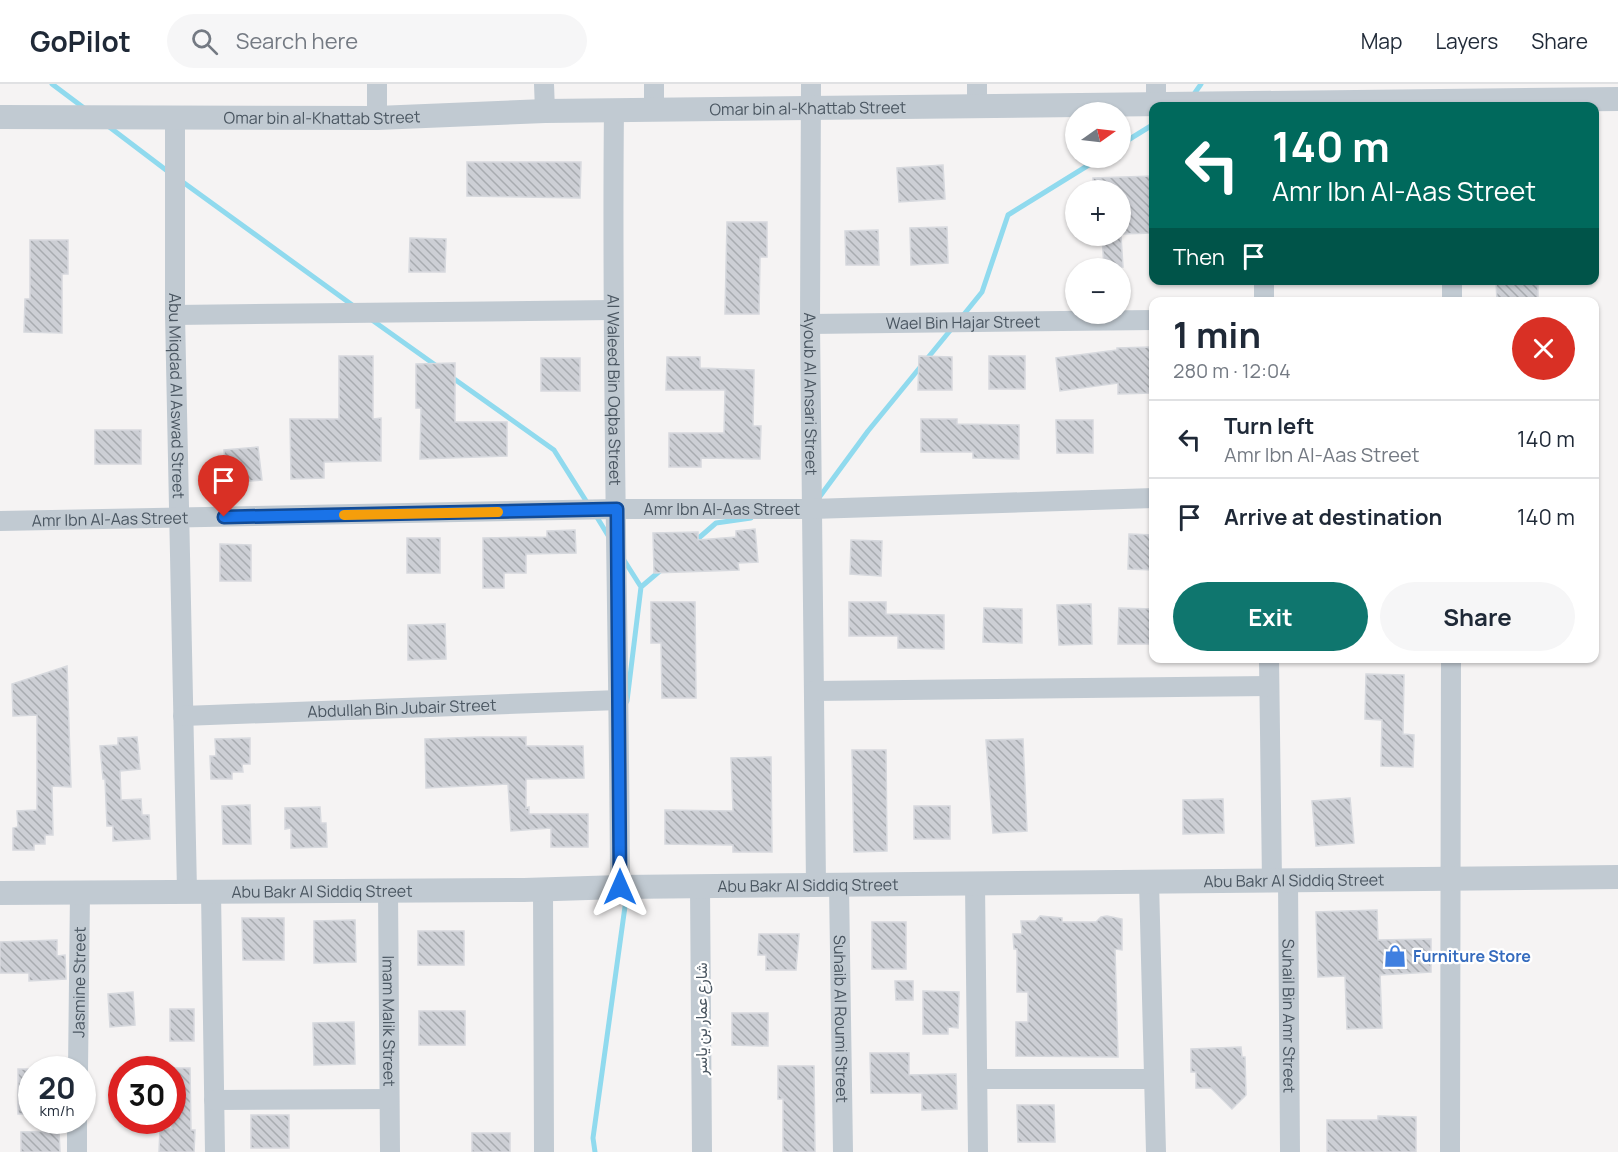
<!DOCTYPE html>
<meta charset="utf-8">
<style>
body{margin:0;font-family:Manrope,Vazirmatn,sans-serif;background:#f6f6f7;color:#1f2937;height:100vh;display:flex;flex-direction:column;font-size:22px;white-space:nowrap}
*{box-sizing:border-box;margin:0}
p{font-size:20px;color:#747a83}
.icon{flex:none;width:33px;height:33px;fill:none;stroke:currentColor;stroke-width:2;stroke-linecap:round;stroke-linejoin:round}
.map{position:relative;flex:1;overflow:hidden}
.details{position:absolute;left:1149px;top:213px;width:450px;height:366px;display:flex;flex-direction:column;background:#fff;border-radius:12px;box-shadow:0 2px 4px #0004}
.details>*{flex:none}
.banner{position:absolute;left:1149px;top:18px;width:450px;height:183px;border-radius:12px;box-shadow:0 2px 4px #0004;background:#00695c;color:#fff;overflow:hidden}
.needle{width:39px;rotate:76deg}
.tools{position:absolute;left:1065px;top:18px;display:grid;gap:12px}
.tools a{display:grid;place-items:center;width:66px;height:66px;border-radius:50%;background:#fff;box-shadow:0 2px 4px #0004;font-size:30px}
.speed{position:absolute;left:18px;top:972px;display:flex;gap:12px;font-size:30px;font-weight:700;text-align:center}
.speed>*{display:grid;place-content:center;width:78px;height:78px;border-radius:50%;background:#fff;box-shadow:0 2px 4px #0004;line-height:1}
.speed small{font-size:15px;font-weight:400}
.speed .limit{border:9px solid #d22;background:#fff;color:#111}
.pin{position:absolute;display:grid;place-items:center;width:51px;height:51px;color:#fff;margin:-62px -26px;border-radius:50% 50% 50% 0;rotate:-45deg;box-shadow:0 0 6px #0007}
.pin .icon{rotate:45deg}
.me{position:absolute;width:66px;margin:-33px;rotate:0deg;stroke-linejoin:round;filter:drop-shadow(0 0 4px #0008)}
.turn{display:flex;align-items:center;gap:21px;height:126px;padding:0 24px;font-size:27px}
.turn .icon{width:78px;height:78px;stroke-width:2.5}
.turn b{display:block;font-size:42px;line-height:51px}
.then{display:flex;align-items:center;height:57px;padding:0 24px;background:#0003;gap:12px;font-size:22px}
.round{display:grid;place-items:center;flex:none;width:63px;height:63px;border-radius:32px;background:#f6f6f7}
.overview{display:flex;align-items:center;justify-content:space-between;height:102px;padding:0 24px}
h1{font-size:36px;font-weight:700;line-height:45px}
.button{display:flex;gap:12px;margin-top:auto;padding:12px 24px}
.button a{flex:1;height:69px;border-radius:36px;background:#0f766e;color:#fff;font-size:24px;font-weight:700;line-height:69px;text-align:center}
.button a+a{background:#f6f6f7;color:#1f2937}
ul{padding:0;list-style:none}
li{display:flex;align-items:center;gap:18px;height:78px;padding:0 24px;border-top:2px solid #e0e1e3}
li div{flex:1}
li b{display:block;font-size:22px}
li em{font-style:normal}
header{display:flex;align-items:center;gap:36px;box-sizing:border-box;height:84px;padding:0 30px;background:#fff;border-bottom:2px solid #e0e1e3}
header strong{font-size:28px}
nav{display:flex;gap:33px;margin-inline-start:auto;font-size:21px}
.search{width:420px;height:54px;background:#f6f6f7;display:flex;align-items:center;gap:15px;box-sizing:border-box;padding:0 21px;border-radius:33px;color:#747a83;font-size:22px}
.map>svg:first-child{display:block}
.lines{fill:none;stroke-linecap:round;stroke-linejoin:round}
.stream{stroke:#90daee;stroke-width:5}
.building{fill:url(#building-back-hatch);stroke:#d7d9de;stroke-width:1.5}
.minor{stroke:#c1cad2;stroke-width:20}
.tertiary{stroke:#c1cad2;stroke-width:24}
.route-casing{stroke:#114b97;stroke-width:15}
.route{stroke:#1a73e8;stroke-width:10}
.slow{stroke:#f59e0b;stroke-width:10}
.labels{text-anchor:middle;dominant-baseline:central;stroke-width:4.5;stroke-linejoin:round;paint-order:stroke}
.street-label{font-size:16px;fill:#4a5661;stroke:#fff}
.shop-label{font-size:16px;font-weight:bold;fill:#366cbe;stroke:#fff;text-anchor:start}
</style>
<header>
<strong>GoPilot</strong>
<div class="search"><svg class="icon" aria-label="search" viewBox="0 0 24 24"><circle cx="10" cy="10" r="6"/><path d="M15 15l6 6"/></svg>Search here</div>
<nav><a>Map</a><a>Layers</a><a>Share</a></nav>
</header>
<div class="map">
<svg width="1618" height="1068" viewBox="0 0 1618 1068">
<defs>
<pattern id="building-back-hatch" width="6" height="6" patternUnits="userSpaceOnUse" patternTransform="scale(1.5)"><rect width="6" height="6" fill="#cdcfd5"/><path d="M-1 5l2 2M0 0l6 6M5-1l2 2" fill="none" stroke="#a8abb0"/></pattern>
</defs>
<rect width="100%" height="100%" fill="#f5f3f3"/>
<g class="lines">
<path class="stream" d="M52 0 84 24
M1192 13 1201 0
M108 42 170 89
M1120 61 1154 40
M180 96 355 223
M961 234 982 208 1008 131 1100 74
M372 236 438 283
M450 292 554 366 588 420
M818 415 868 347 953 243
M595 430 609 453
M693 459 716 439 751 434
M622 473 641 503
M627 617 641 503 661 486
M595 1068 593 1054 627 808"/>
</g>
<path class="building" d="M467 78H581L580 114 467 112Z
M943 81 945 115 899 118 897 84Z
M1154 92V149L1120 150V106H1093V94Z
M727 138H767V173H760L759 230H725Z
M947 143 948 179 911 181 910 144Z
M878 146 879 181H846L845 147Z
M1102 152H1121L1123 183 1104 184Z
M410 154 446 155 445 188H409Z
M30 156H68V190H62V249L24 248 25 215H30Z
M1496 196H1538V218H1497Z
M1151 263 1152 309 1118 310V299L1060 307 1056 274 1117 266V264Z
M339 272H373V335L381 334V377L324 378V394L291 395 290 335H339Z
M919 272 952 273V306H918Z
M989 272H1025V305H989Z
M667 273H700V284L754 286 753 342H761L760 375 701 374V383H669V349H724L725 306H666Z
M541 274H580V307H541Z
M455 279V338H507V372L420 375 421 324H416V280Z
M921 335H957V340L1019 341V375L973 374V368H921Z
M1056 336H1093V369H1057Z
M95 346H141V380H95Z
M258 363 262 396 227 399 224 366Z
M755 445 758 478 738 479 739 486 654 489 653 449 698 448V456L736 453V447Z
M575 446 576 469 526 470V489H504V504H483V454L547 453V447Z
M1129 450 1154 451V486L1128 485Z
M407 454H440V489H407Z
M851 456 882 457 881 492 850 490Z
M220 460 251 461V497H220Z
M651 518H695L696 614H662L661 559H651Z
M849 518H886V530L944 531V565L898 564V552H849Z
M1091 520 1092 560 1059 561 1057 521Z
M984 524 1022 525V559L983 558Z
M1119 524 1154 525V560H1118Z
M445 540 446 575 408 576V541Z
M67 582 71 703 52 702 53 751H45V760H34V766H13V744L18 743 17 727 37 726V631L13 632 12 600Z
M1366 590 1404 591 1403 650 1414 651 1413 683 1381 682 1382 636 1365 635Z
M137 653 140 685 120 687 121 716 141 715 142 731H149L150 755 113 757V742H107L105 695H103L100 662 118 661V654Z
M480 653H526V662H583L584 694 526 695V724L529 723V730H588V763H551V744L511 747 508 700 426 704 425 655Z
M250 654V680H242L243 688H232V695H211L210 672H216L215 655Z
M1023 655 1027 747 993 749 986 656Z
M852 666H886L887 767 854 768Z
M771 673 772 768H733V761L665 760V726L733 727 731 674Z
M1350 714 1354 759 1316 762 1312 717Z
M1223 715 1224 749 1183 750V716Z
M250 721 251 760H223L222 722Z
M914 722H950V755H914Z
M320 723 321 739H326L327 763 291 764V744L285 745V724Z
M1377 826 1378 856 1431 855V888L1380 891 1382 944 1347 945 1345 892 1318 893 1316 828Z
M1040 832 1062 834V838H1096L1101 833 1107 832 1122 835V866L1115 865 1118 973 1016 972V938H1028V908H1017V865H1014L1013 850H1022L1021 837H1036Z
M242 834H284V876H243Z
M355 836 356 878 314 879V837Z
M872 838H906V885H872Z
M418 847H464V881H418Z
M759 850H799L796 886H766V871H758Z
M57 856V872L65 871 66 895 29 897V889H0V858Z
M895 897H913V916H896Z
M923 907 959 908 958 944 948 943V950H923Z
M133 908 135 941 110 943 108 910Z
M170 925H194V957H170Z
M419 927H465V961H419Z
M732 929H768V962L732 961Z
M354 938 355 980 314 981 313 939Z
M1241 963 1242 973H1245L1246 1011 1232 1025 1211 1004H1196V988H1191V965Z
M870 969H909V991L956 990 957 1025 922 1026V1009H871Z
M778 982H814L815 1068H783V1015H778Z
M172 984H190L191 1046H195L194 1068H159L160 1045H172Z
M18 985H32V1030H18Z
M1017 1021H1054L1055 1058H1018Z
M251 1031H289V1064H251Z
M1378 1032 1416 1033V1068H1327V1036H1378Z
M59 1047 60 1068H21V1048Z
M472 1049H510V1068H472Z"/>
<g class="lines">
<g class="minor">
<path d="M377 0V34"/>
<path d="M544 0 545 27"/>
<path d="M654 0V26"/>
<path id="s1" d="M811 0 810 240 816 801"/>
<path d="M977 0V22"/>
<path d="M1156 0V19"/>
<path id="s2" d="M614 26C611 285 619 544 620 803"/>
<path id="s3" d="M175 33V231L187 807"/>
<path d="M1264 196V218"/>
<path d="M1452 218V196"/>
<path d="M175 231 612 226"/>
<path id="s4" d="M810 240 1154 236"/>
<path id="s5" d="M0 437 617 425H812L1154 414"/>
<path d="M1269 574 1272 797"/>
<path d="M814 607 1269 602"/>
<path id="s6" d="M183 632 619 616"/>
<path id="s7" d="M1288 796 1290 1068"/>
<path d="M1149 798 1156 1068"/>
<path d="M975 800 978 1068"/>
<path id="s8" d="M839 801 843 1068"/>
<path d="M700 802 702 1068"/>
<path id="s9" d="M388 805 390 1068"/>
<path d="M543 805 544 1068"/>
<path d="M211 808 215 1068"/>
<path id="s10" d="M78 986 80 808"/>
<path d="M978 995H1154"/>
<path d="M214 1016 389 1015"/>
<path d="M77 1068V1036"/>
<path d="M1450 1068 1451 574"/>
</g>
<g class="tertiary">
<path id="s11" d="M0 33 377 34 545 27 1618 15"/>
<path id="s12" d="M0 809 524 806 620 803 1618 793"/>
</g>
</g>
<g class="lines">
<g class="route-casing">
<path id="route" d="M224 433 617 425 620 803"/>
</g>
<use href="#route" class="route"/>
<path class="slow" d="M344 431 498 428"/>
</g>
<defs>
<g id="shop-bare" transform="scale(1.8)"><path d="M-5-2.5h2.3a2.7 3.5 0 0 1 5.4 0H5L5.5 6h-11ZM-1.5-2.5h3a1.5 2.3 0 0 0-3 0Z" fill="#3f7fe0" stroke="#fff" stroke-width="2.5" paint-order="stroke"/></g>
</defs>
<g fill-rule="evenodd">
<use href="#shop-bare" x="1395" y="872"/>
</g>
<g class="labels">
<g class="street-label">
<text stroke="none"><textPath href="#s11" startOffset="808">Omar bin al-Khattab Street</textPath></text>
<text stroke="none"><textPath href="#s11" startOffset="322">Omar bin al-Khattab Street</textPath></text>
<text stroke="none"><textPath href="#s4" startOffset="153">Wael Bin Hajar Street</textPath></text>
<text stroke="none"><textPath href="#s2" startOffset="280">Al Waleed Bin Oqba Street</textPath></text>
<text stroke="none"><textPath href="#s1" startOffset="310">Ayoub Al Ansari Street</textPath></text>
<text stroke="none"><textPath href="#s3" startOffset="279">Abu Miqdad Al Aswad Street</textPath></text>
<text stroke="none"><textPath href="#s5" startOffset="722">Amr Ibn Al-Aas Street</textPath></text>
<text stroke="none"><textPath href="#s5" startOffset="110">Amr Ibn Al-Aas Street</textPath></text>
<text stroke="none"><textPath href="#s6" startOffset="219">Abdullah Bin Jubair Street</textPath></text>
<text stroke="none"><textPath href="#s12" startOffset="1294">Abu Bakr Al Siddiq Street</textPath></text>
<text stroke="none"><textPath href="#s12" startOffset="808">Abu Bakr Al Siddiq Street</textPath></text>
<text stroke="none"><textPath href="#s12" startOffset="322">Abu Bakr Al Siddiq Street</textPath></text>
<text stroke="none"><textPath href="#s10" startOffset="88">Jasmine Street</textPath></text>
<text stroke="none"><textPath href="#s7" startOffset="136">Suhail Bin Amr Street</textPath></text>
<text stroke="none"><textPath href="#s8" startOffset="134">Suhaib Al Roumi Street</textPath></text>
<text transform="translate(701 935) rotate(-90)">شارع عمار بن ياسر</text>
<text stroke="none"><textPath href="#s9" startOffset="132">Imam Malik Street</textPath></text>
</g>
<g class="shop-label">
<text x="1413" y="872">Furniture Store</text>
</g>
</g>
</svg>
<div class="tools">
<a><svg class="needle" viewBox="-14 -14 28 28"><path d="M0-13l5 13h-10z" fill="#e53935"/><path d="M0 13l5-13h-10z" fill="#747a83"/></svg></a>
<a>+</a>
<a>−</a>
</div>
<div class="speed"><div>20<small>km/h</small></div><div class="limit">30</div></div>
<div class="pin" style="left:224px;top:433px;background:#d93025"><svg class="icon" aria-label="arrive" viewBox="0 0 24 24"><path d="M6 21V4h12l-3 4 3 4H6"/></svg></div>
<svg class="me" style="left:620px;top:803px" viewBox="-20 -20 40 40"><path d="M0-17L14 15 0 8-14 15z" fill="#1a73e8" stroke="#fff" stroke-width="4"/></svg>
<div class="banner">
<div class="turn"><svg class="icon" aria-label="left" viewBox="0 0 24 24"><path d="M17 20v-9H6M10 6l-5 5 5 5"/></svg><div><b>140 m</b>Amr Ibn Al-Aas Street</div></div>
<div class="then">Then<svg class="icon" aria-label="arrive" viewBox="0 0 24 24"><path d="M6 21V4h12l-3 4 3 4H6"/></svg></div>
</div>
<section class="details">
<div class="overview"><div><h1>1 min</h1><p>280 m · 12:04</p></div><a class="round" style="background:#d93025;color:#fff"><svg class="icon" aria-label="close" viewBox="0 0 24 24"><path d="M6 6l12 12M18 6L6 18"/></svg></a></div>
<ul>
<li><svg class="icon" aria-label="left" viewBox="0 0 24 24"><path d="M17 20v-9H6M10 6l-5 5 5 5"/></svg><div><b>Turn left</b><p>Amr Ibn Al-Aas Street</p></div><em>140 m</em></li>
<li><svg class="icon" aria-label="arrive" viewBox="0 0 24 24"><path d="M6 21V4h12l-3 4 3 4H6"/></svg><div><b>Arrive at destination</b></div><em>140 m</em></li>
</ul>
<div class="button"><a>Exit</a><a>Share</a></div>
</section>
</div>
